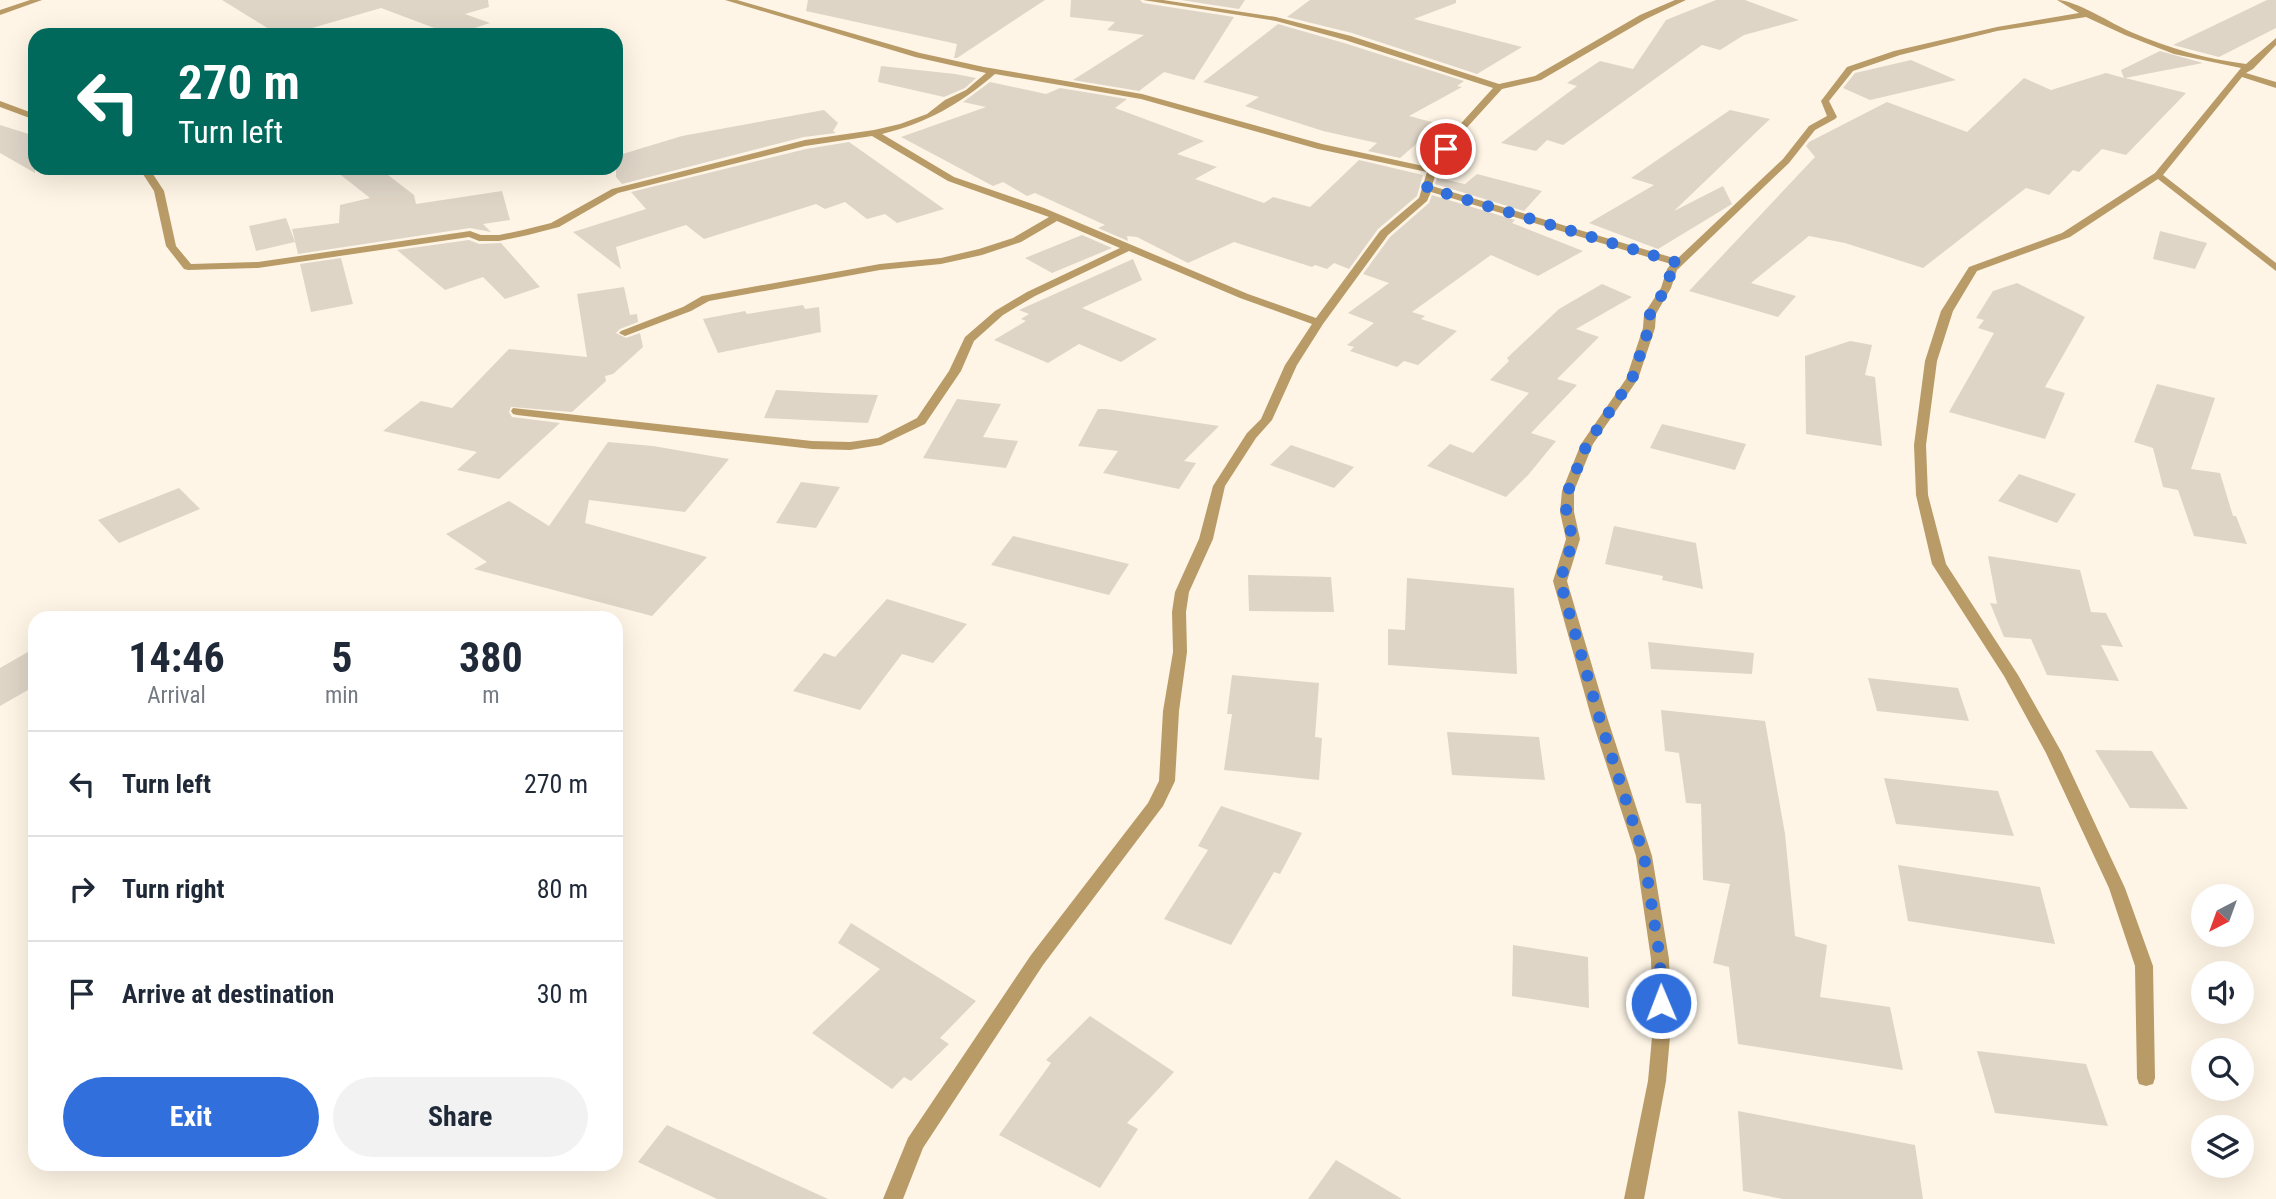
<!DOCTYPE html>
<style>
body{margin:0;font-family:"Roboto Condensed",sans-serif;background:#f2f2f3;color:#1f2937;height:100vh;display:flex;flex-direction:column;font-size:26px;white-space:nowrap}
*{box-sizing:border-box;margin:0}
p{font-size:23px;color:#747a83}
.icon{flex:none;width:38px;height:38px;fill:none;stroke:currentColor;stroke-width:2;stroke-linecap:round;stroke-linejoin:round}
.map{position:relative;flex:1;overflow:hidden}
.panel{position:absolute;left:28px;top:611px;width:595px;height:560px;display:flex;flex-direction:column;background:#fff;border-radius:21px;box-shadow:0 7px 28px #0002}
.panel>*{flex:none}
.hud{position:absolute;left:28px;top:28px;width:595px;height:147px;border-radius:21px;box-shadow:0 7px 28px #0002;background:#00695c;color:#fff;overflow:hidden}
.needle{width:46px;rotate:221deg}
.fabs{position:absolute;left:2191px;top:884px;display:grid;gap:14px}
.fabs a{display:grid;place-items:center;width:63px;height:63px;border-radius:50%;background:#fff;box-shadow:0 7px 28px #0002;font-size:35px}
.pin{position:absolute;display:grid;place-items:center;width:60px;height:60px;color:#fff;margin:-30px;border:4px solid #fff;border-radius:50%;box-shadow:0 2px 7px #0007}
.me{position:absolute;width:77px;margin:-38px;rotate:359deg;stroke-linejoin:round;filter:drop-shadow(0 0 5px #0008)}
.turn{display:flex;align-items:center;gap:24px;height:147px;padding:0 35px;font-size:32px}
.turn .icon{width:91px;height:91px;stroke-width:2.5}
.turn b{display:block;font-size:49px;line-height:60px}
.eta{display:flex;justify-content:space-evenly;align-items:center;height:119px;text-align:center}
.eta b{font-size:42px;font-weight:700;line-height:49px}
.primary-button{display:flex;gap:14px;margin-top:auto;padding:14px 35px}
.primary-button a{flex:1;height:80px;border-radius:42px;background:#306fdc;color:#fff;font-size:28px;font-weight:700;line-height:80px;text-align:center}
.primary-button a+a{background:#f2f2f3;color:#1f2937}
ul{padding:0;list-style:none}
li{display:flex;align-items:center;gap:21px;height:105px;padding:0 35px;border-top:2px solid #e0e1e3}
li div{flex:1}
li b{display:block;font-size:26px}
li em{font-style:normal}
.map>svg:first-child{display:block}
.building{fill:#ded5c7}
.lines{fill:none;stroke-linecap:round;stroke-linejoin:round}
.minor{fill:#b99b67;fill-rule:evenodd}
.route{stroke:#306fdc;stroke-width:12;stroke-dasharray:0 21.6}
</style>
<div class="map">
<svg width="2276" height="1199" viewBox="0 0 2276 1199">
<rect width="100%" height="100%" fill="#fef5e6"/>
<path class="building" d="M222 0H488L489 7 465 14 490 23 453 35 381 8 288 35H279Z
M808 0H1045L957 58H954L957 44 806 11Z
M1071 0H1140L1143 3 1234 17 1194 80 1164 72 1139 91 1073 80 1144 35 1107 30 1115 22 1070 17Z
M1181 0H1245L1239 9Z
M1310 0H1456V3L1414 19 1522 47 1477 74 1352 33 1287 17Z
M1716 0H1745L1799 20 1744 35 1720 50 1702 45 1563 145 1547 140 1536 151 1501 143 1577 86 1567 83 1600 61 1633 69 1666 20Z
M2267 0H2276V28L2219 57 2173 45Z
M1278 24 1344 43 1464 81 1457 86 1462 87 1409 116 1439 124 1400 158 1368 151 1377 143 1323 131 1245 106 1259 97 1203 82Z
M2160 51 2203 63 2125 78 2186 93 2126 155 2102 149 2079 172 2073 170 2049 195 2026 188 1923 268 1845 243 1809 236 1751 283 1796 296 1778 317 1689 291 1815 157 1806 146 1809 142 1887 102 1967 132 2024 78 2051 90 2106 73 2124 78 2121 70Z
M1911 60 1956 80 1870 100 1843 88 1855 73Z
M881 66 955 74 976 78 965 88 944 97 878 82Z
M990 82 1046 94 1060 88 1127 99 1115 108 1204 141 1177 154 1217 167 1195 179 1264 203 1273 197 1310 207 1359 160 1423 175 1417 196 1378 229 1349 269 1334 263 1327 269 1315 265 1312 267 1234 242 1188 263 1137 237 1127 236 1128 241 1098 228 1105 225 1035 193 1027 196 1003 182 993 186 901 137 986 107 963 102Z
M824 110 838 123 833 131 836 133 804 137 622 184 616 177V156L682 136Z
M1730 110 1770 119 1674 211 1723 186 1732 204 1658 249 1589 223 1654 185 1631 178Z
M0 125 35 136V173L0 153Z
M849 142 944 209 897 223 885 214 867 219 845 202 825 209 816 204 704 239 686 225 616 247 621 269 573 232 646 209 631 192 806 149Z
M332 168H379L414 195 416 204 502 191 510 220 483 224 491 232 470 228 298 254 292 229 339 223 340 205 370 198Z
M1477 174 1542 191 1524 211 1435 184 1437 178 1465 184Z
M1432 195 1515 220 1512 223 1583 251 1538 276 1491 255 1412 312 1425 316 1421 319 1457 331 1418 365 1404 361 1397 367 1350 351 1354 347 1347 345 1374 323 1348 313 1389 283 1363 274 1390 237 1429 203Z
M286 218 295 242 256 251 249 226Z
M2160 231 2207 243 2195 269 2153 259Z
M1082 235 1112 248 1052 273 1025 258Z
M469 240 479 244 501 243 540 287 505 299 483 277 445 290 397 250Z
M341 258 353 304 311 312 300 264Z
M1133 259 1142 280 1082 308 1157 339 1121 362 1079 344 1048 363 994 340 1026 321 1021 319 1029 314 1019 310Z
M2017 283 2085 317 2045 387 2065 393 2045 439 1949 412 1994 333 1978 328 1984 320 1976 318 1993 291Z
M1602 284 1632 297 1576 329 1599 337 1557 379 1577 385 1531 433 1556 441 1529 474 1506 497 1427 466 1450 444 1473 453 1529 393 1490 380 1509 361 1507 358 1559 309Z
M624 287 630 315 637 314 638 322 620 329 616 333 626 338 640 333 643 347 613 374 605 376 606 381 572 412 511 407 509 412 512 417 560 423 499 479 457 470 477 452 383 431 421 401 452 408 509 349 587 357 577 294Z
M803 305 805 309 819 307 821 332 718 353 703 319 745 311 747 314Z
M1850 341 1872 345 1865 375 1875 377 1882 446 1806 434 1805 356Z
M2157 384 2215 398 2191 469 2220 473 2233 516H2236L2247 544 2194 536 2178 490 2163 487 2153 448 2134 442Z
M776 390 829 393 878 395 868 423 764 418Z
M957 399 1001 404 983 437 1018 441 1006 468 923 458Z
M1098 409H1106L1219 426 1184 461 1196 463 1179 489 1103 473 1118 451 1078 446Z
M1662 424 1746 444 1735 470 1650 448Z
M608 442 653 446 729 459 685 512 589 500 585 523 707 557 652 616 474 569 487 562 446 534 509 501 549 526Z
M1291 445 1354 467 1334 488 1270 465Z
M2019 474 2076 494 2057 523 1998 501Z
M801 482 840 487 816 528 776 523Z
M179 488 200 509 119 543 98 520Z
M1614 526 1696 543 1703 589 1662 580 1663 576 1605 564Z
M1013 536 1129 564 1109 595 991 565Z
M1988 556 2080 570 2091 612 2106 613 2123 647 2101 645 2119 681 2047 675 2031 639 2004 637 1990 603 1997 604Z
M1248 575 1331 577 1334 612 1249 611Z
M1407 578 1514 588 1517 674 1388 665V629L1405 630Z
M887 599 967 624 933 663 902 654 860 710 793 691 824 653 835 657Z
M1648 642 1754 653 1752 674 1651 669Z
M35 648V686L0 706V668Z
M1232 675 1319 683 1315 737 1322 738 1319 780 1224 770 1232 714H1227Z
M1868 678 1958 688 1969 721 1877 711Z
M1661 710 1765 721 1785 834 1795 936 1827 945 1820 997 1890 1007 1903 1070 1738 1044 1729 967 1713 963 1730 884 1703 880 1701 804 1686 803 1679 753 1665 751Z
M1447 732 1539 737 1545 780 1452 775Z
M2095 750 2152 751 2188 809 2130 808Z
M1884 778 1998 791 2014 836 1896 824Z
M1221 806 1302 833 1280 874 1274 872 1231 945 1164 919 1208 850 1198 846Z
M1898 865 2040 887 2055 944 1908 921Z
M851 923 976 1001 940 1038 949 1044 911 1081 904 1077 892 1089 812 1033 880 969 838 943Z
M1513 945 1588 957 1589 1008 1512 996Z
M1090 1016 1174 1072 1127 1123 1138 1129 1100 1188 999 1135 1051 1063 1046 1060Z
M1977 1051 2086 1064 2108 1126 1995 1113Z
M1738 1111 1915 1145 1923 1199H1783L1743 1191Z
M667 1125 828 1199H717L638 1162Z
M1336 1160 1402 1199H1308Z"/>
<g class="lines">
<path class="minor" d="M30 0H42L0 15V10Z
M725 0H737L920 53 984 67 1142 94 1322 144 1428 167 1455 130 1493 88 1345 40 1276 21 1143 0H1163L1276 17 1351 36 1499 84 1535 76 1640 15 1675 0H1686L1646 19 1541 80 1502 89 1461 134 1438 166 1432 186 1677 259 1783 159 1809 126 1827 116 1821 101 1847 67 1894 51 1997 27 2079 13 2057 0C2076 0 2112 24 2131 32 2168 48 2206 59 2246 64L2276 38V45L2253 69 2246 73 2276 82V88L2242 77 2163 175 2276 263V271L2158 179 2070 237 1977 271 1953 311 1937 361 1926 445 1928 495 1946 564 2018 675 2062 753 2125 888 2153 966 2155 1078 2153 1084 2146 1086 2139 1084 2137 1078 2135 966 2109 888 2046 753 2004 676 1932 564 1916 495 1914 445 1925 361 1941 311 1969 267 2062 233 2155 173 2241 68 2174 54 2125 35 2086 17 1997 31 1900 55 1853 71 1829 101 1837 117 1835 119 1815 130 1789 163 1677 270 1671 288 1656 314 1655 328 1638 379 1593 444 1574 491V512L1580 539 1567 581 1608 720 1652 856 1669 959 1671 1026 1666 1081 1644 1199H1624L1648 1081 1653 1026 1651 959 1636 856 1592 720 1553 581 1566 539 1560 512 1562 491 1581 444 1626 379 1643 328 1644 314 1661 288 1667 269 1671 264 1431 192 1427 201 1388 235 1323 324 1297 365 1272 420 1256 438 1225 486 1213 539 1189 592 1186 612 1187 652 1179 711 1175 781 1163 806 1043 965 923 1148 903 1199H883L908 1138 1031 955 1148 803 1159 781 1163 711 1173 652 1172 612 1175 592 1199 539 1213 486 1247 433 1261 419 1285 365 1312 324 1240 298 1129 251 1035 296 1003 315 974 341 961 371 925 424 881 445 850 450 812 449 517 415 513 414 511 411 513 408 812 441 850 442 878 438 917 418 949 371 965 337 995 311 1027 292 1120 248 1057 221 1021 242 982 255 941 264 880 270 709 301 691 311 625 336 619 333 621 331 683 307 702 296 880 264 941 258 979 249 1013 238 1049 217 948 181 872 136 805 146 618 193 559 227 528 235 499 241H479L469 237 258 268 188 270 184 269 166 246 154 191 139 168H149L164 191 176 246 191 264 258 262 470 231 481 235H499L523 230 551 223 612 189 805 140 874 130 900 124 927 114 945 100 966 90 986 73 915 57ZM995 74 1141 99 1318 149 1427 172 1419 198 1380 231 1316 318 1248 294 1044 208 954 177 882 134C927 123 960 104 995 74Z
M0 101 35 114V120L0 107Z"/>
</g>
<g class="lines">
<path class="route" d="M1446 149 1433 166 1427 188 1679 263 1672 269 1666 288 1650 314 1649 328 1632 379 1587 444 1568 491 1566 512 1573 540 1560 581 1600 720 1644 856 1660 959 1661 1003"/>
</g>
</svg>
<div class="fabs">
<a><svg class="needle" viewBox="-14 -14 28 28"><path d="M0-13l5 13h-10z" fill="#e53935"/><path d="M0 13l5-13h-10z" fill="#747a83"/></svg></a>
<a><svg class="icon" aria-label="sound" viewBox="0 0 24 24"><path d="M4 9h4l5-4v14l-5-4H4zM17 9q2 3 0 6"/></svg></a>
<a><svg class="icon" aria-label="search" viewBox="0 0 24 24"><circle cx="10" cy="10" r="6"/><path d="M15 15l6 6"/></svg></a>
<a><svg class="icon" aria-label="layers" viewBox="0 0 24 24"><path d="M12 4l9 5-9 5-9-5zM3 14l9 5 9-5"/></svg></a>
</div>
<div class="pin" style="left:1446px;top:149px;background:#d93025"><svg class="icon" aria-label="arrive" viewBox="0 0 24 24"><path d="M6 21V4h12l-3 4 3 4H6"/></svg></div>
<svg class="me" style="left:1661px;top:1003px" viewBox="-20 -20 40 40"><circle r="17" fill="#306fdc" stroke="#fff" stroke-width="3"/><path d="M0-11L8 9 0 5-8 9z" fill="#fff"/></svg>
<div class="hud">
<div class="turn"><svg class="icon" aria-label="left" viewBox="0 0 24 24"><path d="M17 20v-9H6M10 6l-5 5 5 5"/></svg><div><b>270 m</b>Turn left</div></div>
</div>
<section class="panel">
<div class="eta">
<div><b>14:46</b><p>Arrival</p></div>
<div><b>5</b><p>min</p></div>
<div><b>380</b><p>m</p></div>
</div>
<ul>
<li><svg class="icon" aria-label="left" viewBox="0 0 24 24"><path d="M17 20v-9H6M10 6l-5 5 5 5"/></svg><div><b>Turn left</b></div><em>270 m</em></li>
<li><svg class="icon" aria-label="right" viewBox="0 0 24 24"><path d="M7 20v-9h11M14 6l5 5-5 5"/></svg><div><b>Turn right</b></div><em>80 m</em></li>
<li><svg class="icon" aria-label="arrive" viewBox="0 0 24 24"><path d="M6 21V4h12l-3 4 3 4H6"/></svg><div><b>Arrive at destination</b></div><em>30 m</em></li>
</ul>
<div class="primary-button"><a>Exit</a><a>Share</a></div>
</section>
</div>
